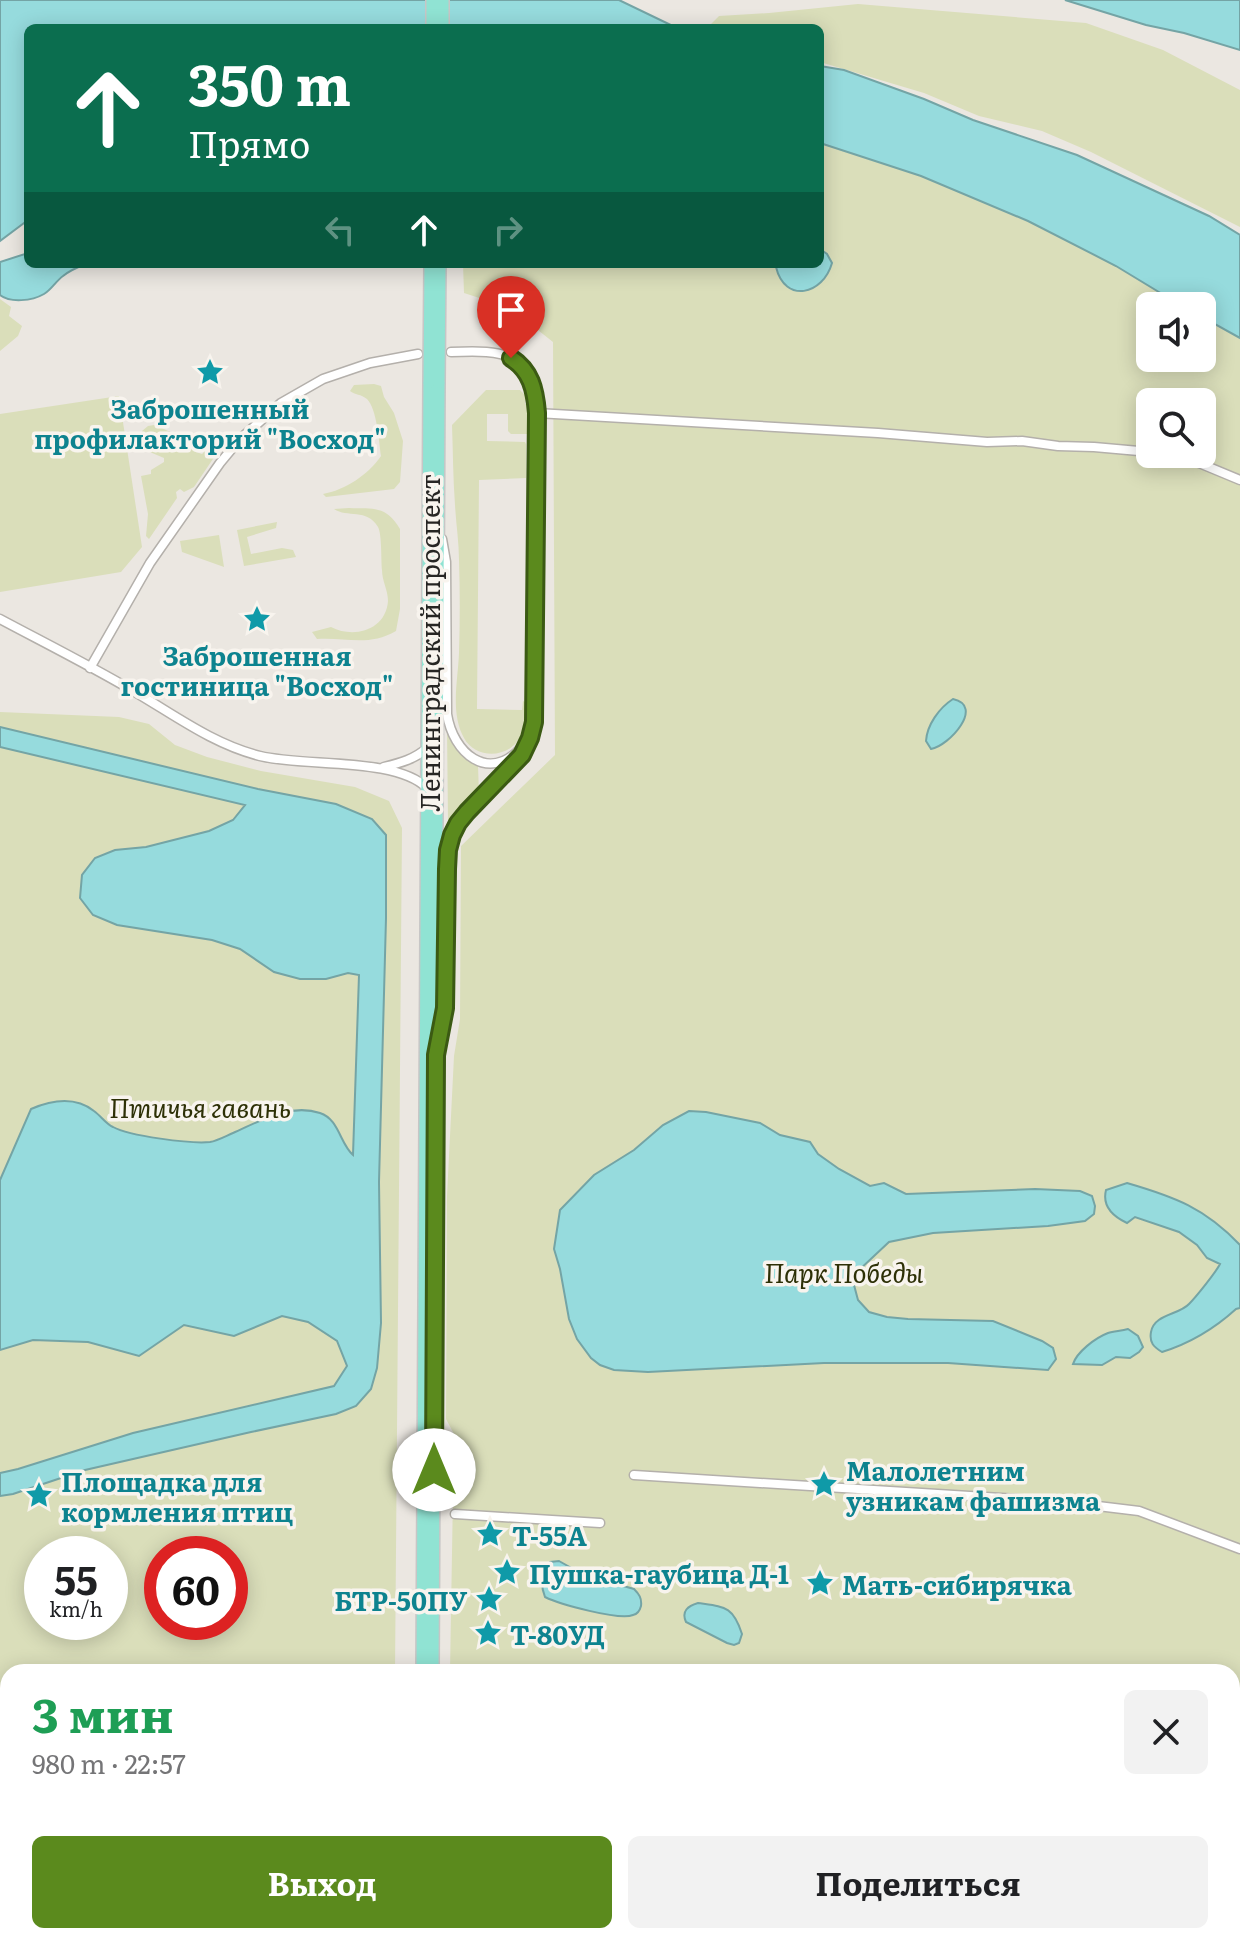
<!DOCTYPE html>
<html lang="ru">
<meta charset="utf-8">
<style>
body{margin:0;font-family:Literata,serif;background:#f2f2f2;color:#202124;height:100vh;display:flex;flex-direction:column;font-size:30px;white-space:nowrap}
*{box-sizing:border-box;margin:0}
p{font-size:26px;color:#757577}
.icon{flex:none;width:44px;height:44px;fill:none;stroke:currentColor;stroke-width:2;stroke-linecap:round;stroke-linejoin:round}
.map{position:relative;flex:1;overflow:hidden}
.panel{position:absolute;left:0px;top:1664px;width:1240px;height:280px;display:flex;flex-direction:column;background:#fff;border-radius:24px 24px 0 0;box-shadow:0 4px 20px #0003}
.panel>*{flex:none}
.banner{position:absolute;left:24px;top:24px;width:800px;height:244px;border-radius:12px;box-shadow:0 4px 20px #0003;background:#0b6e4f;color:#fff;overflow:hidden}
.fabs{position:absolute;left:1136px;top:292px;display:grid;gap:16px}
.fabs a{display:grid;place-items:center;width:80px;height:80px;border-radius:12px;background:#fff;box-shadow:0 4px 20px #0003;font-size:40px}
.speed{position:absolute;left:24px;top:1536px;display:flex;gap:16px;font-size:40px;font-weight:700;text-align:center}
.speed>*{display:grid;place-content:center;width:104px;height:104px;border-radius:50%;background:#fff;box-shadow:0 4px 20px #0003;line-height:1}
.speed small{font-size:20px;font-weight:400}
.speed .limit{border:12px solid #d22;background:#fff;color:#111}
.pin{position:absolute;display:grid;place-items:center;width:68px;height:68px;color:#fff;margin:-82px -34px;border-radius:50% 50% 50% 0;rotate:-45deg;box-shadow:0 0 8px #0007}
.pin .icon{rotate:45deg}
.me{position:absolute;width:88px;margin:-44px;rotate:0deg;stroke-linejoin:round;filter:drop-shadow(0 0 6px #0008)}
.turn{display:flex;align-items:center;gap:28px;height:168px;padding:0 32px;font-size:36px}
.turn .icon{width:104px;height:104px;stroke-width:2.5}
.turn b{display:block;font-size:56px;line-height:68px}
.lanes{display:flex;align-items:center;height:76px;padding:0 32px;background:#0003;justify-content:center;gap:40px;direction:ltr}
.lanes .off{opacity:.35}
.round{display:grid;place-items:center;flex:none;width:84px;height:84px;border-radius:12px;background:#f2f2f2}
.headline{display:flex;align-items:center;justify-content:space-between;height:136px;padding:0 32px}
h1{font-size:48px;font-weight:700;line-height:60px;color:#1e9e55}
.cta{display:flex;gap:16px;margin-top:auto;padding:16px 32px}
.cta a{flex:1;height:92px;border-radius:12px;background:#5b8a1d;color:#fff;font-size:32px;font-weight:700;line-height:92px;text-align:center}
.cta a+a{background:#f2f2f2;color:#202124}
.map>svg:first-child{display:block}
.green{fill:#dadeba;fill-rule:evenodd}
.water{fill:#96dbdd;stroke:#74a4a5;stroke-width:2}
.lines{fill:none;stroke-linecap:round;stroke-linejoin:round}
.minor-casing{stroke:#b4b0ab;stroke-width:11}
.major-casing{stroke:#c7c6c6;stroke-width:14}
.minor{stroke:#fff;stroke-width:8}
.major{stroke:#90e3d3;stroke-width:11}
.major-bridge-casing{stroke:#c7c6c6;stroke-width:14;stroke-linecap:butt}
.major-bridge{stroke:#90e3d3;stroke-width:11}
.route-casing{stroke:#3b5a13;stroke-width:20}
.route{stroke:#5b8a1d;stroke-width:14}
.labels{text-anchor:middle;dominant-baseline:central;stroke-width:7;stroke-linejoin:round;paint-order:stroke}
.culture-label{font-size:26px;font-weight:bold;fill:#0d838f;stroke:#f8f4ee;text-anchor:start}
.street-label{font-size:26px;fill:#262523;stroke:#f8f4ee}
.park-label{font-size:26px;font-style:italic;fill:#2d3006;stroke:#f8f4ee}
</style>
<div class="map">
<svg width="1240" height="1944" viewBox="0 0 1240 1944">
<rect width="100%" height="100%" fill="#ebe7e1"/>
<path class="green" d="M858 4 1086 23 1163 50 1240 90V227L1091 152 1042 131 979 116 924 93 820 62V28H707L719 16 769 13Z
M820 143 921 176 1028 221 1116 266 1182 306H1150V358H1202V317L1240 338V1944H1188L1166 1936H1232V1672H450L454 1434 446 1419 447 1196 454 1056 460 1019 461 846 555 755 553 342 510 308 464 293 463 264H820ZM1150 402H1202V454H1150Z
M0 299 11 307 9 316 22 326 18 336 0 351Z
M374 384 381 386 384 397 394 413 403 441 400 482 394 489 326 497 323 494C345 490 368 475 381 456 379 442 377 409 367 399 361 394 355 395 350 391L354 385Z
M486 390H520L525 395V404H529V434H511L508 431V414H487V441L525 442 526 444V478L479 480 477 709 522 710 523 701 525 702C525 715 525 732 516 743 502 759 474 757 464 738 450 713 458 680 459 653 460 622 460 591 459 560 459 542 456 524 455 505 453 479 453 452 452 425Z
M119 396 142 547 121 572 0 592V414Z
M154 425C168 430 188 440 196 452L202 454 205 451H217V453L194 487 184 492 180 489 176 492 177 498 149 539 146 536 148 514 141 476 151 474V470L164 462V458L145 450 142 431 148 426Z
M349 508C373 509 386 505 400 529V609L396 631C369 647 345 637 317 639L312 632 331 627C354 639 386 630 388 601 388 590 382 581 382 570 381 561 382 534 378 527 367 508 347 518 334 509Z
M277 522 276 528 247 537 251 554 282 548 293 550 296 557 244 566 237 530Z
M219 535 224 567 182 552 180 541Z
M0 712 119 717 149 724 175 745 207 757 261 771 355 787 389 801 402 828 395 1672H8V1936H368L362 1944H0ZM42 1554H110V1622H42ZM162 1554H230V1622H162Z
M447 729C455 745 460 757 478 765L479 795 454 820 450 822 448 820Z
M483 1936H1002L876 1944H491Z"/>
<path class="water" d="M0 0H619L677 28H28V220L0 241Z
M1065 0H1240V50L1184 33 1146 25Z
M820 66 844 70 924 99 973 120 1077 155 1209 216 1240 235V338L1202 317V306H1182L1116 266 1028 221 921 176 820 143Z
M820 249 827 254 832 263C823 295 785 304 776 267L771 264H820Z
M28 253V264H86C78 267 69 271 63 276 56 281 51 290 44 294 32 301 10 303 0 295V262Z
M953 699C985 706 949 746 931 749L926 741C927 725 939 708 953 699Z
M0 727 258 789 336 804 372 819 386 835V918L379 1182 381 1323 377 1368 371 1389 356 1406 336 1414 251 1432 85 1470 13 1494 0 1496V1473L18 1469 133 1433 334 1386 347 1366 337 1341 308 1322 282 1316 234 1336 184 1325 139 1356 88 1342 33 1340 0 1350V1180L31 1109C52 1100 75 1096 94 1111 101 1116 106 1124 113 1127 129 1136 191 1144 210 1142 217 1141 226 1136 233 1133 260 1121 290 1103 320 1113 339 1119 340 1144 353 1155L359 975 348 973 326 979H300L274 972 240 949 212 940 117 925 93 915 80 898 82 875 95 858 115 850 146 847 209 831 233 820 245 805 0 747Z
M689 1111 706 1112 760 1123 780 1135 810 1142 818 1154 839 1169 870 1186 884 1183 906 1194 1035 1189 1080 1191 1092 1196 1095 1206 1094 1214 1085 1221 1048 1226 933 1233 889 1242 858 1271 854 1285 858 1300 869 1312 887 1317 908 1319 993 1321 1042 1341 1053 1348 1056 1359 1048 1370 948 1363H824L648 1372 614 1370 600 1365 591 1358 577 1339 569 1319 560 1269 554 1249 560 1210 594 1175 634 1150 663 1125Z
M1127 1183C1175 1197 1205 1208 1240 1245V1308L1236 1309C1214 1329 1191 1343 1162 1352 1154 1347 1149 1343 1151 1332 1154 1314 1179 1315 1189 1304 1196 1297 1216 1272 1220 1264L1207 1258 1197 1245 1179 1232 1135 1217 1127 1223C1112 1216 1102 1206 1106 1190Z
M1128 1329 1138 1336 1143 1347 1139 1352 1130 1358 1116 1357 1102 1365 1073 1364C1077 1352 1095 1338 1108 1333 1114 1331 1121 1331 1128 1329Z
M559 1561 584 1575 634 1589C639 1594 642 1598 641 1606 640 1610 638 1614 633 1615 620 1621 559 1604 545 1597 540 1584 541 1574 550 1562Z
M698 1603C725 1607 733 1606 742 1634L739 1643 734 1645 727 1643 686 1622C681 1611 688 1606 698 1603Z"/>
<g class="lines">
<g class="minor-casing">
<path id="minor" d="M537 413 878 433 987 442 1022 441 1058 446 1094 447 1150 452
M1163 454 1187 458 1240 480
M442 539 446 562 447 714C453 753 488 783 521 748
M0 619C45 643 91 666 135 692 176 716 213 744 260 756 305 767 396 757 427 788
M90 668 150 563 220 463 240 439 281 403 323 379 370 363 418 354
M384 767C400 763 415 759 427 748
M440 1037 445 1008 447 869C451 817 473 808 506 773 515 764 523 754 528 743 536 724 534 702 535 682L537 413C532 351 505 350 451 352
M634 1475 1065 1502 1139 1511 1240 1549
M455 1514 600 1523"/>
</g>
<g class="major-casing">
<path id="major" d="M432 28V0
M443 28V0
M422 1672 429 382
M433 1672 439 382
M453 1936 459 1944
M395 1944 401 1936"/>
</g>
<use href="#minor" class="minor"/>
<use href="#major" class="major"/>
<g class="major-bridge-casing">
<path id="major-bridge" d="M429 382 430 264
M439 382 440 264"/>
</g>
<use href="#major-bridge" class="major-bridge"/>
</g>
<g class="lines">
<g class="route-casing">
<path id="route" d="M434 1470 436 1055 445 1008 447 869 448 850 452 835 458 823 467 812 522 755 530 738 534 722 537 413C535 389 531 371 511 358"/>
</g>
<use href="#route" class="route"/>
</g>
<defs>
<g id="sight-bare" transform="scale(2.16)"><path d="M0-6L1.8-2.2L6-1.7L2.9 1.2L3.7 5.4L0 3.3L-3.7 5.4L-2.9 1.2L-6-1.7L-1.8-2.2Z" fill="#0f9aa8" stroke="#f8f4ee" stroke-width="2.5" paint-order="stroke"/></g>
</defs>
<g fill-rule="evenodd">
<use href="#sight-bare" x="210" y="372"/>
<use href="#sight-bare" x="257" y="619"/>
<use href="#sight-bare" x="824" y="1484"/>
<use href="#sight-bare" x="39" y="1495"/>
<use href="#sight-bare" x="490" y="1534"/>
<use href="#sight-bare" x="507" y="1572"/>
<use href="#sight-bare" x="820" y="1583"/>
<use href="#sight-bare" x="489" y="1599"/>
<use href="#sight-bare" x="488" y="1633"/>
</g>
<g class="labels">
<g class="culture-label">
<text x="210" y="407" text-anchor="middle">Заброшенный<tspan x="210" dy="30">профилакторий "Восход"</tspan></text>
<text x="257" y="654" text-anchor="middle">Заброшенная<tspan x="257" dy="30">гостиница "Восход"</tspan></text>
<text x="846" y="1469">Малолетним<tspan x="846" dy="30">узникам фашизма</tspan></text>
<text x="61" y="1480">Площадка для<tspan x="61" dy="30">кормления птиц</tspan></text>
<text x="512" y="1534">Т-55А</text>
<text x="529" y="1572">Пушка-гаубица Д-1</text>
<text x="842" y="1583">Мать-сибирячка</text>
<text x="467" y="1599" text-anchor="end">БТР-50ПУ</text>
<text x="510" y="1633">Т-80УД</text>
</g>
<g class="street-label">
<text transform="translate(428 643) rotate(-90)">Ленинградский проспект</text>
</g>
<g class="park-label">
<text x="200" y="1106">Птичья гавань</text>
<text x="844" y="1271">Парк Победы</text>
</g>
</g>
</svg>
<div class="fabs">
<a><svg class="icon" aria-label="sound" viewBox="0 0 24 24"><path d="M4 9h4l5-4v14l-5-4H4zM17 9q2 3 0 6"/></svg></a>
<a><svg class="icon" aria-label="search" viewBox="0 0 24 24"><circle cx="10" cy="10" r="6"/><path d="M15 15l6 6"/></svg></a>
</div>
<div class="speed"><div>55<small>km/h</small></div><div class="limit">60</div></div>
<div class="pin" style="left:511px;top:358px;background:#d93025"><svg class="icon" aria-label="arrive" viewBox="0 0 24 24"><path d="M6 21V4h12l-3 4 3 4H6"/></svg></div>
<svg class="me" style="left:434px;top:1470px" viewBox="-20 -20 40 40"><circle r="19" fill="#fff"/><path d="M0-13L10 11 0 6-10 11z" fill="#5b8a1d"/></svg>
<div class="banner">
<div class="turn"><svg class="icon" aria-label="ahead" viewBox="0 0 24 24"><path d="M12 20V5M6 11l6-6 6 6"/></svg><div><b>350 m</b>Прямо</div></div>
<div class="lanes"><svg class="icon off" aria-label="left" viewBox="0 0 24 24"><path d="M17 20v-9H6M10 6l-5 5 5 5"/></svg><svg class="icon" aria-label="ahead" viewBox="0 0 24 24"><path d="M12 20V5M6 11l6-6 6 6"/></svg><svg class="icon off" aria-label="right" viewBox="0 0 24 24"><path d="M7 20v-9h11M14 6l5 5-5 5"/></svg></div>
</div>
<section class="panel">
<div class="headline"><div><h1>3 мин</h1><p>980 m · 22:57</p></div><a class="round"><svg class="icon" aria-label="close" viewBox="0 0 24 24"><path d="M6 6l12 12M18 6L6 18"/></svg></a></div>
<div class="cta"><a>Выход</a><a>Поделиться</a></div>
</section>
</div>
